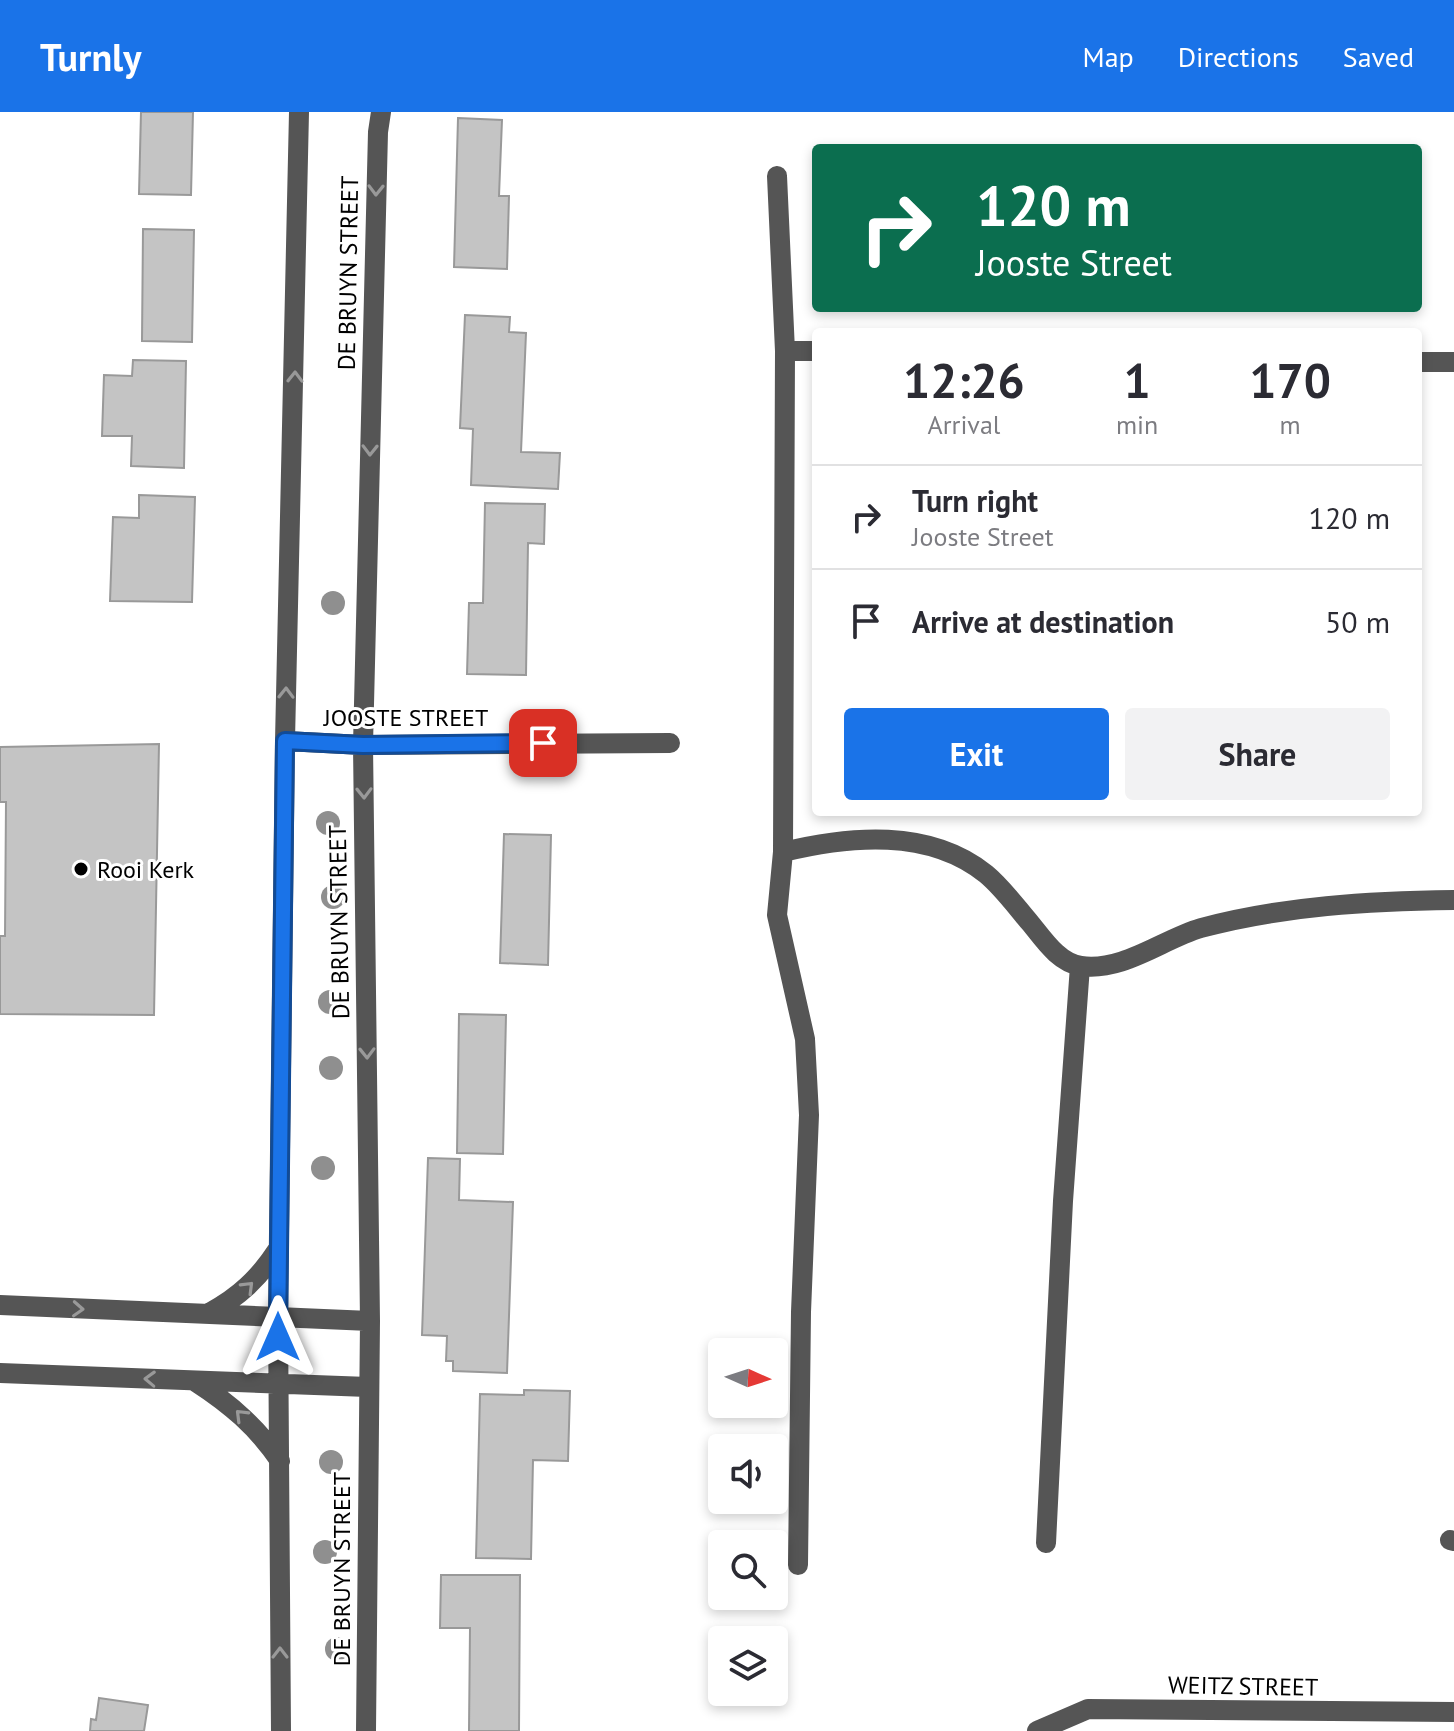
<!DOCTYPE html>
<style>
body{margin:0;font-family:"PT Sans",sans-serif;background:#f2f2f3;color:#2b2b33;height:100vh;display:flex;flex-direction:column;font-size:30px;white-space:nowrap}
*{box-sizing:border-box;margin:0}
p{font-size:26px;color:#7c7c81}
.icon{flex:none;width:44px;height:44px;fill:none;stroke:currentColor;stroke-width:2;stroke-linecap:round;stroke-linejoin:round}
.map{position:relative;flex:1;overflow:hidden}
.side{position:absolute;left:812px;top:216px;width:610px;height:488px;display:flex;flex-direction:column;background:#fff;border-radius:8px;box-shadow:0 4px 12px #0003}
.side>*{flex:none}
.hud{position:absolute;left:812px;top:32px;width:610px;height:168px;border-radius:8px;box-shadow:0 4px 12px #0003;background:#0b6e4f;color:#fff;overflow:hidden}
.needle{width:52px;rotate:93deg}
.buttons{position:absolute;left:708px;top:1226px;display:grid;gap:16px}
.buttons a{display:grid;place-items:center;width:80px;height:80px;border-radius:8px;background:#fff;box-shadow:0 4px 12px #0003;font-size:40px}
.pin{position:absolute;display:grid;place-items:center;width:68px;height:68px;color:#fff;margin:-34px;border-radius:16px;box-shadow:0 4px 12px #0006}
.me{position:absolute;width:88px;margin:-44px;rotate:0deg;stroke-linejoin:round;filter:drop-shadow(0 0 6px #0008)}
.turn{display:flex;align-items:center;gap:28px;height:168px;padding:0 32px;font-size:36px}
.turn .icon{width:104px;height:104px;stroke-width:2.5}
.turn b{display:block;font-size:56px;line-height:68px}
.eta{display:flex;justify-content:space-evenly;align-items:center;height:136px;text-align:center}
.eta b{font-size:48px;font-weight:800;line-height:56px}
.action{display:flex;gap:16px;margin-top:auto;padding:16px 32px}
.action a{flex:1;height:92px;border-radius:8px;background:#1a73e8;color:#fff;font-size:32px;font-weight:800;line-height:92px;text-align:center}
.action a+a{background:#f2f2f3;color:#2b2b33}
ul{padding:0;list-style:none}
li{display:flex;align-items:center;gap:24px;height:104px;padding:0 32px;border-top:2px solid #e1e1e2}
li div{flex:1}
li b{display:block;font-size:30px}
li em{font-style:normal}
header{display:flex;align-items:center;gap:48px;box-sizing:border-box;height:112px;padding:0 40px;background:#1a73e8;color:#fff}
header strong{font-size:38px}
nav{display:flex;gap:44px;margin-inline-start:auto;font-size:28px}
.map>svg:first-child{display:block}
.building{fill:#c4c4c4;stroke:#999;stroke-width:2}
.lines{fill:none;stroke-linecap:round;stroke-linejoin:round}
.minor{stroke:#555;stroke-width:20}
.tree{fill:#8f8f8f}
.oneway{stroke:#999}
.route-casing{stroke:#114b97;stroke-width:20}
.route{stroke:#1a73e8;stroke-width:14}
.poi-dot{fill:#000;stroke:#fff;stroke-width:3}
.labels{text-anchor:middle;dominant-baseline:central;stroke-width:6;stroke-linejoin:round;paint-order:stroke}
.street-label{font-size:24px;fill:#000;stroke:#fff}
.poi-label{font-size:24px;fill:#000;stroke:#fff;text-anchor:start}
</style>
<header>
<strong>Turnly</strong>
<nav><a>Map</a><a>Directions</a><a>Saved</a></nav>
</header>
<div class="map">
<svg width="1454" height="1619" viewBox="0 0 1454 1619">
<rect width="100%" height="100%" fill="#fff"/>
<path class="building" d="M141 0H193L191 83 139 82Z
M458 6 502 8 499 84H509L507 157 454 155Z
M143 117 194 118 192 230 142 229Z
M465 203 510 205 509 220 526 221 521 340 560 341 558 377 471 373 473 317 460 316Z
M133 248 186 249 184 356 131 354 132 324H102L104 263 132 264Z
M139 383 195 385 192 490 110 489 113 405 139 406Z
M485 391 545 392 544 432 528 431 526 563 467 562 469 491H483Z
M159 632 154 903 0 902V824H5L6 690H0V635Z
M504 722 551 723 548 853 500 851Z
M459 902 506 903 503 1042 457 1041Z
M428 1046 460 1047 459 1088 513 1090 507 1261 453 1259V1249H446L447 1224 422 1223Z
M524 1278 570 1279 568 1349 533 1348 531 1447 476 1446 480 1282 524 1283Z
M441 1463H520L519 1619H469L470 1516H440Z
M99 1586 148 1593 144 1619H90L91 1607 96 1608Z"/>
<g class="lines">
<path class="minor" d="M777 64 785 239 783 740
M785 239H816
M1418 250H1454
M285 629 363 633 670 631
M0 1193 370 1209
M209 1201C239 1185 259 1166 278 1137
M0 1261 368 1275
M196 1270C230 1292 257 1315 280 1349
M1450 1428 1454 1429
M1046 1431 1063 1089 1080 854
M798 1453 801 1200 809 1003 805 927 777 803 783 740C849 724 929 716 986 762 1003 776 1017 796 1031 812 1044 828 1059 851 1081 854 1123 860 1163 827 1201 816 1282 794 1371 789 1454 788
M281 1619 278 1203 285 629 299 0
M366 1619 370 1209 363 633 378 20 381 0
M1037 1619 1088 1597 1454 1600"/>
</g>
<g class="tree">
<circle cx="333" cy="491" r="12"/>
<circle cx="328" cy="711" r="12"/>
<circle cx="333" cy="785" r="12"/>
<circle cx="330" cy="890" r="12"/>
<circle cx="331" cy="956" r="12"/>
<circle cx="323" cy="1056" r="12"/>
<circle cx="331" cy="1350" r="12"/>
<circle cx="325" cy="1440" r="12"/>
<circle cx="337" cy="1537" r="12"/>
</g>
<defs><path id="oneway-chevron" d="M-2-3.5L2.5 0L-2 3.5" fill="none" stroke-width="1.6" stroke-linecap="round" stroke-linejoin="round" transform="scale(2)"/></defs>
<g class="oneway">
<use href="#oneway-chevron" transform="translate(376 78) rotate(91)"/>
<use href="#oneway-chevron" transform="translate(295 265) rotate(-89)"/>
<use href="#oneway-chevron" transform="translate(370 338) rotate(91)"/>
<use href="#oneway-chevron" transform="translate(286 581) rotate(-89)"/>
<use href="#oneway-chevron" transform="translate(364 681) rotate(89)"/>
<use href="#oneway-chevron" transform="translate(367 941) rotate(89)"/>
<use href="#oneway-chevron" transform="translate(248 1175) rotate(-45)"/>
<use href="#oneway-chevron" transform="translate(78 1197) rotate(3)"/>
<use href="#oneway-chevron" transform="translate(150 1267) rotate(-178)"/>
<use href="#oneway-chevron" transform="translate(241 1303) rotate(-135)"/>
<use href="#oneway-chevron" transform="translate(280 1541) rotate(-90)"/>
</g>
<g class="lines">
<g class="route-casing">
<path id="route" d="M278 1225 285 629 363 633 543 631"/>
</g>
<use href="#route" class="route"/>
</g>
<circle class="poi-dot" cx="81" cy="757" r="8"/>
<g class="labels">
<g class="street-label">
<text transform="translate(348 161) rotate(-89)">DE BRUYN STREET</text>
<text x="406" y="605">JOOSTE STREET</text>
<text transform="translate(339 810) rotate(-91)">DE BRUYN STREET</text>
<text transform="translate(341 1457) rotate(-90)">DE BRUYN STREET</text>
<text transform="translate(1243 1574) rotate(1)">WEITZ STREET</text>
</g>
<g class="poi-label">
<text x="97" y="757">Rooi Kerk</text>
</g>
</g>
</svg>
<div class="buttons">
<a><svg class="needle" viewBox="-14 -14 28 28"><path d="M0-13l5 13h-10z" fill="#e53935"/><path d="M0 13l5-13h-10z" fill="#7c7c81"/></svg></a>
<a><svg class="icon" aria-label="sound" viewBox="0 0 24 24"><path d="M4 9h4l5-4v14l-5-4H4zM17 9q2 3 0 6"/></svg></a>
<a><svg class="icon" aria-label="search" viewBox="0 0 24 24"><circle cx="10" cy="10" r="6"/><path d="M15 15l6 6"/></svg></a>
<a><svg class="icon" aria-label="layers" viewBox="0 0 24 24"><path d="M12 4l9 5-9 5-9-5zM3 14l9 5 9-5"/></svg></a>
</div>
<div class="pin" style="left:543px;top:631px;background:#d93025"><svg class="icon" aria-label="arrive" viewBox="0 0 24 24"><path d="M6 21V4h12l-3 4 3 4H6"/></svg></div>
<svg class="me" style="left:278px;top:1225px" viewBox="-20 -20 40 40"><path d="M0-17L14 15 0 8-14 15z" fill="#1a73e8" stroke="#fff" stroke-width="4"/></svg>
<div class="hud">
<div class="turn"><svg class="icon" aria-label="right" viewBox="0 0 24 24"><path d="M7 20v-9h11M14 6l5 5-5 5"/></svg><div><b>120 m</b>Jooste Street</div></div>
</div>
<section class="side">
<div class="eta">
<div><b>12:26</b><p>Arrival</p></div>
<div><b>1</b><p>min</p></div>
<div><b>170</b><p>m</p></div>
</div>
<ul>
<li><svg class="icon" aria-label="right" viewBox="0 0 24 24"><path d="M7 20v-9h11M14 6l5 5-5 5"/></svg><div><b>Turn right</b><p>Jooste Street</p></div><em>120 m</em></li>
<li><svg class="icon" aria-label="arrive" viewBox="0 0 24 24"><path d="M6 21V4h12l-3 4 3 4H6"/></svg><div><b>Arrive at destination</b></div><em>50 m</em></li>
</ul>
<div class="action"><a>Exit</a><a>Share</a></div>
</section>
</div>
